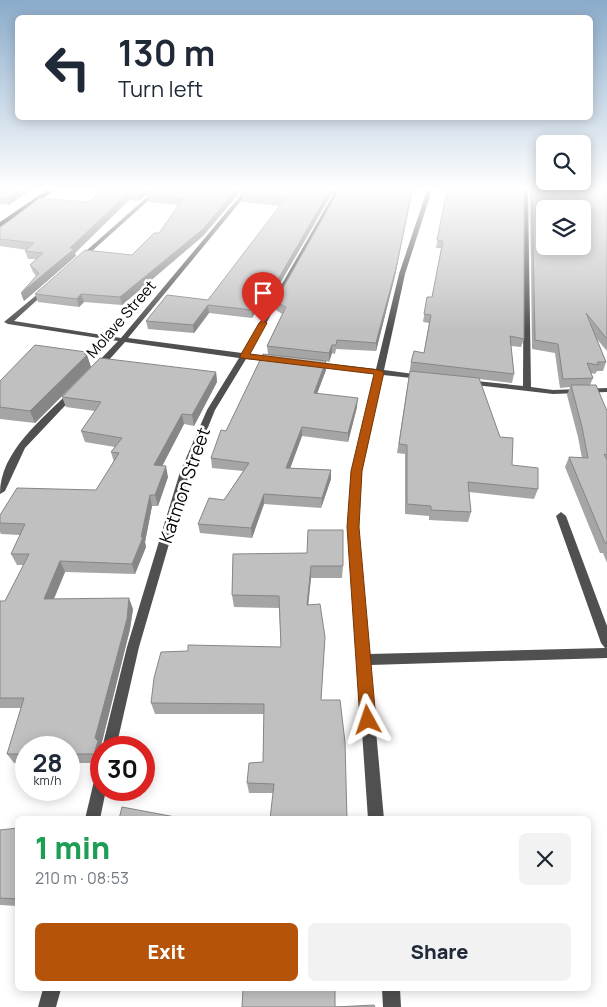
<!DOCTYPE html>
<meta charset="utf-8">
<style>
body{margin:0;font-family:Manrope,sans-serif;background:#f2f2f3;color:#1f2937;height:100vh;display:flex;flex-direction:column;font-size:19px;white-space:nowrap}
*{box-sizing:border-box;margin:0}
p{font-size:16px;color:#747a83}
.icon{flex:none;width:28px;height:28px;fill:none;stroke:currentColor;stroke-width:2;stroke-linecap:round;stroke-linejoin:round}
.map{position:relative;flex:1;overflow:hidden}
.side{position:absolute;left:15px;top:816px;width:576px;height:175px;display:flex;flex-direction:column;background:#fff;border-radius:8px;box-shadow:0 2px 12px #0003}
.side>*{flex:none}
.top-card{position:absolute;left:15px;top:15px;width:578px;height:105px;border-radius:8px;box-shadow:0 2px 12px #0003;background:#fff;color:#1f2937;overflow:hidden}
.buttons{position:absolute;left:536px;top:135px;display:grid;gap:10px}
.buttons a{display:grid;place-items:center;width:55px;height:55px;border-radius:8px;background:#fff;box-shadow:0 2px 12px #0003;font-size:25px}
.speed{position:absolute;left:15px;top:736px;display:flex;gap:10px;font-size:25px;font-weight:700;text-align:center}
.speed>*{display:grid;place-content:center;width:65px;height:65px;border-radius:50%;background:#fff;box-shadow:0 2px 12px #0003;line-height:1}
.speed small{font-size:12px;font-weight:400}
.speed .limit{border:8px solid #d22;background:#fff;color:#111}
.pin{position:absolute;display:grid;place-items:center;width:42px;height:42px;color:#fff;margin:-51px -21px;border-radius:50% 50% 50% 0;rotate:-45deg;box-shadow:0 0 5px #0007}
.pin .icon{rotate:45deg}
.me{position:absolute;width:55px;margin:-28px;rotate:355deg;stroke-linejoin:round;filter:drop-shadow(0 0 4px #0008)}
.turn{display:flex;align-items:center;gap:18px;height:105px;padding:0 20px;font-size:22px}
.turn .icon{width:65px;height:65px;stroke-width:2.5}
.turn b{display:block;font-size:35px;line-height:42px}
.round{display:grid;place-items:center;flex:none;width:52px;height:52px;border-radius:8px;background:#f2f2f3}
.summary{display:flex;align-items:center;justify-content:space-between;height:85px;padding:0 20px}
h1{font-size:30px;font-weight:800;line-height:38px;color:#1e9e55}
.primary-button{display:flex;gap:10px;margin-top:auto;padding:10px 20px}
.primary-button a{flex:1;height:58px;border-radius:8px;background:#b45309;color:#fff;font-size:20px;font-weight:800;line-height:58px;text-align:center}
.primary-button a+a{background:#f2f2f3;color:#1f2937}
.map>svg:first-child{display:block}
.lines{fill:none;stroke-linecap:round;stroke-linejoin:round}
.street{fill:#505050;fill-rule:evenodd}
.primary{fill:#000;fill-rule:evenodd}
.wall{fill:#a5a5a5}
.shaded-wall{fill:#868686}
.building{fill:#c0c0c0;stroke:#868686;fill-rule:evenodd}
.route{fill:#b45309;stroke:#753606}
.labels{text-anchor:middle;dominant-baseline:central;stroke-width:5;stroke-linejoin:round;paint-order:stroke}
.far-street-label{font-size:15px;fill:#000;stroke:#fff}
.street-label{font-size:18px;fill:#000;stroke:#fff}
</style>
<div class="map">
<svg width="607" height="1007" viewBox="0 0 607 1007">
<rect width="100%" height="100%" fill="#fff"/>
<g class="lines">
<path class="street" d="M155 190H160L82 260H78V258Z
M245 190H250L128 338 242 353 336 190H341L249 354 274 358 278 360 274 362 246 359 215 410 190 472 139 647 116 748H102L127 647 180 472 207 410 239 358 125 342 100 370H97L93 368 94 366 118 341 8 324 4 322 45 288 47 289V291L14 321 121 338Z
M427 190H432L405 274 384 370 421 375 425 377 421 379 383 375 362 471 358 527 369 654 605 648 601 643 556 516 561 512 566 516 607 626V658L370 665 384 819H368L348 527 352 471 375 374 313 366 309 364 313 362 376 369 399 274Z
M524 190H528L531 387 553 390 607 388V392L553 394 467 384 463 382 467 380 523 386Z
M70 391H73L77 393 25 448 5 491 0 494C0 451 42 420 70 391Z
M101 774V790H106L100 819H85L94 781 96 776Z
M43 989H61L56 1007H38Z
M382 989H400L401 1007H383Z"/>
<path class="primary" d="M47 190H55L0 227V222Z"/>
</g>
<path class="wall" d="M0 190H31L9 205 0 204Z
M102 190H152L139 201 129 200 75 253 76 256 24 301 21 293 36 276 33 272 30 265 36 259H28L25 251 27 250 0 246V228L88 202Z
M242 190 203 236 122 305 84 302 79 307 38 302 35 294 132 255 159 233 178 205 149 202 148 195Z
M246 190H334L267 306 261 303 252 318 209 313 194 333 148 329 146 321 208 300 280 206 242 202V195Z
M339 190H413L395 276 376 351 336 349 335 354 332 353 329 362 326 361V370L317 393 357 407 348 442 302 436 290 468 331 470V479L321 508 264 504 252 538 200 533 198 524 224 500 243 471 212 468 211 458 268 354 267 346 282 314 276 310 275 302Z
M447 190 524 339 521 347 511 346 514 374 512 383 479 379 500 437 512 465 538 489 534 499 469 492 471 512 468 522 429 520V516L405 514V454L397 453 411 362 424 353 429 323 423 322 427 297H432L441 248H436Z
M530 190H607V351L596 338 606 362 603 371H597L595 374 591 373 593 378 590 385 607 411V563L603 553H600L565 467 569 457 582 458 578 437 567 395 570 387 560 388 555 353 532 349Z
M86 352 91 367 35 423 0 419V381Z
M216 372 217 382 194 426 184 424 162 466 168 477 158 506H152L145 542 146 547 135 574 65 572 54 599 133 609 130 629 101 746 102 748 101 756 99 763H69V748H26V763H14L7 754 21 708H0V601H5L24 565H17L11 554 20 535 1 534 0 532V515L96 490 114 462 111 452 115 447 85 442 81 431 95 411 66 407 62 397Z
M233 554 343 566 342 578H311L308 605 321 700 273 793H249L247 783 263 762 264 714H155L151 703 281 647 279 608 234 607 232 595Z
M18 828V906L0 905V830Z"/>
<path class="shaded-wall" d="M20 190H31L9 205 7 199Z
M143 190H152L139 201 138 194Z
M236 190H242L203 236 122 305 120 297Z
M330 190H334L267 306V298Z
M412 190 395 276 376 351V343Z
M128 193 129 200 75 253 76 256 24 301 21 293Z
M81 294 84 302 79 307 77 299Z
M260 295 261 303 252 318V310Z
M208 305 209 313 194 333 193 325Z
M332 345V353L329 362V353Z
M86 352 91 367 35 423 30 411Z
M326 361V370L314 402V393Z
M216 372 217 382 194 426 192 415Z
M358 398 357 407 348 442V433Z
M182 414 184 424 157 476 154 465Z
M302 427V436L287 477 286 468Z
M166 466 168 477 158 506 155 495Z
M331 470V479L321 508 322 498Z
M264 494V504L252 538 251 528Z
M150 495 152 506 145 542 146 547 135 574 132 564 141 537Z
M60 561 65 572 49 610 44 599Z
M311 566V578L307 617V605Z
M129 598 133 609 130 629 101 746 102 748 101 756 99 763 94 754 95 738Z"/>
<path class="building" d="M0 190H20L7 199 0 198Z
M102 190H143L138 194 128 193 70 248 74 249 21 293 39 273 30 265 43 253 25 251 34 243 0 239V228L40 198 88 202Z
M154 190H236L203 229 120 297 81 294 77 299 35 294 85 250 132 255 154 233H159L183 199 148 195Z
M246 190H330L267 298 260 295 252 310 208 305 193 325 146 321 167 295 208 300 285 199 242 195Z
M339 190H412L396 268 376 343 337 340 336 345H332L329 353 267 346 286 307 275 302Z
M447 190H524V339L510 336 514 374 411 362 414 351 424 353 431 315 424 314 427 297H432L443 241 437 240Z
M532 190H607V339L586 313 606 362H597L599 365 587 363 593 378 563 379 558 344 535 340ZM545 209H582V246H545Z
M35 345 86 352 84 354 87 355 30 411 0 407V381Z
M263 354 326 361 314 393 358 398 348 433 302 427 286 468 331 470 322 498 264 494 251 528 198 524 209 498 224 500 249 463 211 458 221 430 226 431Z
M100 358 216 372 192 415 182 414 154 465 166 466 155 495H150L141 537H143L132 564 60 561 44 599 129 598 127 619 95 738 98 741 94 754H69V748H26V754H7L24 698H0V601H5L29 554H11L25 524 0 523V515L17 488 96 490 119 453 111 452 122 438 81 431 101 402 62 397Z
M410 371 479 378 500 437 513 438 512 465 538 468V489L468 482 471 512 431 510V506L407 504V445L399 444Z
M571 385H596L607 411V455L604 454 607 460V543H605L569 457 588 458 582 427Z
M308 530H343V566H311L307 605 320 604 325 637 321 700H340L345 742 347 819H270L274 784 247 783 249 763 263 762 264 704 151 703 154 678 161 652 188 651V645L281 647 279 596 232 595 233 554 307 553Z
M122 807 186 819H119Z
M18 828V899L0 898V830Z
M243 989H335V1007L374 1005 375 1007H242Z"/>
<linearGradient id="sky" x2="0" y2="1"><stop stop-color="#8aabca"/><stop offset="0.57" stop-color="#fff"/><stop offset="1" stop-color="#fff" stop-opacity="0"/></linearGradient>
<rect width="607" height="331" fill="url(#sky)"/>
<path class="route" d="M263 320 267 323 250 354 379 370 384 372 362 471 359 527 376 720 373 725 368 727 362 725 360 720 347 527 351 471 374 374 241 358 240 356 259 323Z"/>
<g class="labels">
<g class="far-street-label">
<text transform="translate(121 319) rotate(-49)">Molave Street</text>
</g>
<g class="street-label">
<text transform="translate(184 485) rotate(-71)">Katmon Street</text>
</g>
</g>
</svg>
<div class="buttons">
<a><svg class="icon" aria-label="search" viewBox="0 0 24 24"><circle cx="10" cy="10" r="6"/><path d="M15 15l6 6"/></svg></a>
<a><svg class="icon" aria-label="layers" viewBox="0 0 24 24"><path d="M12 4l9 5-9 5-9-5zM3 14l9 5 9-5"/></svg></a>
</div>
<div class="speed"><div>28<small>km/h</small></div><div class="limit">30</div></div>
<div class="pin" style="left:263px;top:323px;background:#d93025"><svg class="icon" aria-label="arrive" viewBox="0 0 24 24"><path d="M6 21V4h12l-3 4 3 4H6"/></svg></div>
<svg class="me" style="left:368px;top:720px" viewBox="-20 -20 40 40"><path d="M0-17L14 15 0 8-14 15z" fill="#b45309" stroke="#fff" stroke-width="4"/></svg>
<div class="top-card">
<div class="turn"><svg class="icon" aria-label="left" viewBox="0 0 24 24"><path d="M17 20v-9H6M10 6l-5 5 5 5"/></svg><div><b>130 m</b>Turn left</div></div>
</div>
<section class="side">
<div class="summary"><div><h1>1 min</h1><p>210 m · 08:53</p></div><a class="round"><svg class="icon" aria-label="close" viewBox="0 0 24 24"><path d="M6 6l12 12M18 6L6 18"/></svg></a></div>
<div class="primary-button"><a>Exit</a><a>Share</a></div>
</section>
</div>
